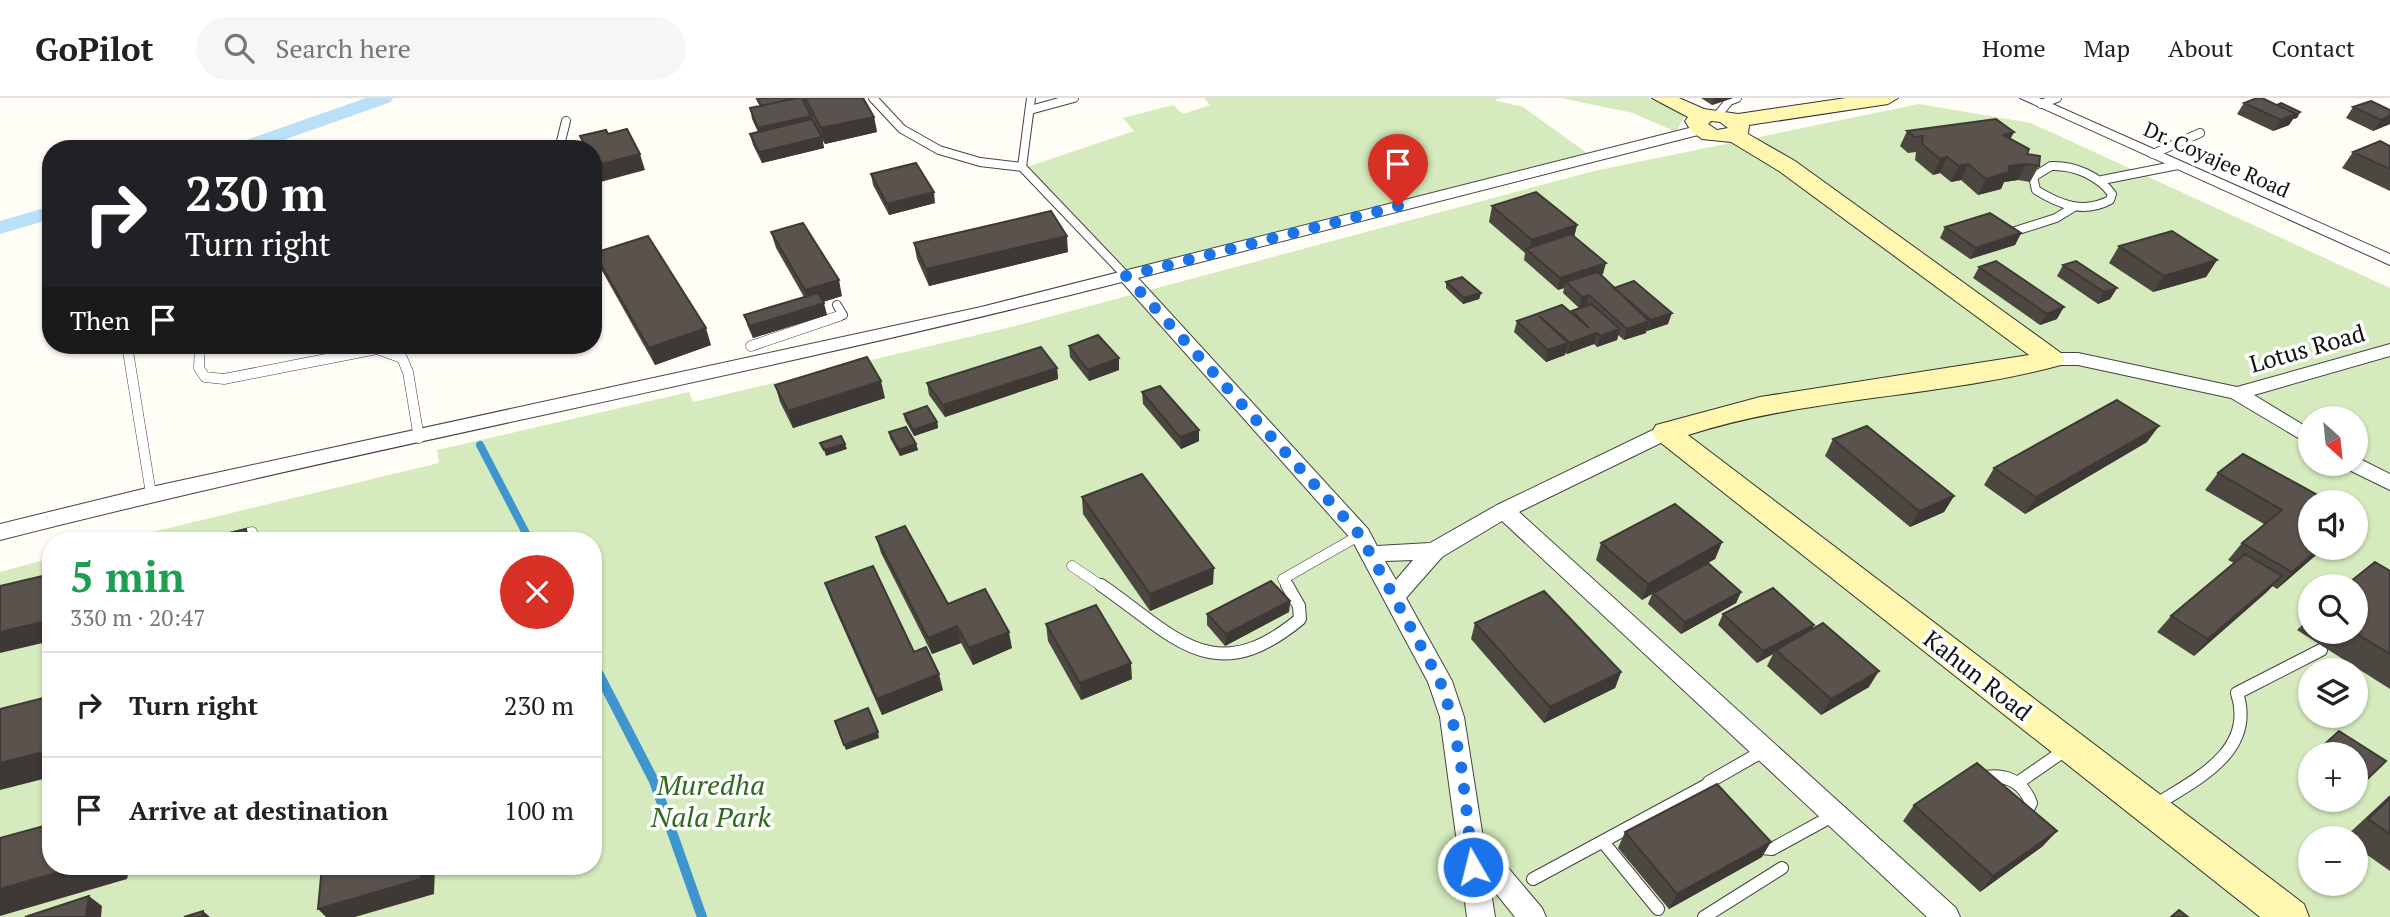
<!DOCTYPE html>
<meta charset="utf-8">
<style>
body{margin:0;font-family:"PT Serif",serif;background:#f6f6f6;color:#222;height:100vh;display:flex;flex-direction:column;font-size:26px;white-space:nowrap}
*{box-sizing:border-box;margin:0}
p{font-size:23px;color:#767676}
.icon{flex:none;width:38px;height:38px;fill:none;stroke:currentColor;stroke-width:2;stroke-linecap:round;stroke-linejoin:round}
.map{position:relative;flex:1;overflow:hidden}
.sheet{position:absolute;left:42px;top:434px;width:560px;height:343px;display:flex;flex-direction:column;background:#fff;border-radius:28px;box-shadow:0 2px 5px #0004}
.sheet>*{flex:none}
.hud{position:absolute;left:42px;top:42px;width:560px;height:214px;border-radius:28px;box-shadow:0 2px 5px #0004;background:#202124;color:#fff;overflow:hidden}
.needle{width:46px;rotate:153deg}
.buttons{position:absolute;left:2298px;top:308px;display:grid;gap:14px}
.buttons a{display:grid;place-items:center;width:70px;height:70px;border-radius:50%;background:#fff;box-shadow:0 2px 5px #0004;font-size:35px}
.pin{position:absolute;display:grid;place-items:center;width:60px;height:60px;color:#fff;margin:-72px -30px;border-radius:50% 50% 50% 0;rotate:-45deg;box-shadow:0 0 7px #0007}
.pin .icon{rotate:45deg}
.me{position:absolute;width:77px;margin:-38px;rotate:352deg;stroke-linejoin:round;filter:drop-shadow(0 0 5px #0008)}
.turn{display:flex;align-items:center;gap:24px;height:147px;padding:0 28px;font-size:32px}
.turn .icon{width:91px;height:91px;stroke-width:2.5}
.turn b{display:block;font-size:49px;line-height:60px}
.then{display:flex;align-items:center;height:66px;padding:0 28px;background:#0003;gap:14px;font-size:26px}
.round{display:grid;place-items:center;flex:none;width:74px;height:74px;border-radius:37px;background:#f6f6f6}
.summary{display:flex;align-items:center;justify-content:space-between;height:119px;padding:0 28px}
h1{font-size:42px;font-weight:700;line-height:52px;color:#1e9e55}
ul{padding:0;list-style:none}
li{display:flex;align-items:center;gap:21px;height:105px;padding:0 28px;border-top:2px solid #e0e0e0}
li div{flex:1}
li b{display:block;font-size:26px}
li em{font-style:normal}
header{display:flex;align-items:center;gap:42px;box-sizing:border-box;height:98px;padding:0 35px;background:#fff;border-bottom:2px solid #e0e0e0}
header strong{font-size:33px}
nav{display:flex;gap:38px;margin-inline-start:auto;font-size:24px}
.search{width:490px;height:63px;background:#f6f6f6;display:flex;align-items:center;gap:18px;box-sizing:border-box;padding:0 24px;border-radius:38px;color:#767676;font-size:26px}
.map>svg:first-child{display:block}
.green{fill:#d5ebbd;fill-rule:evenodd}
.lines{fill:none;stroke-linecap:round;stroke-linejoin:round}
.stream-far1{stroke:#3f96cf;stroke-width:8}
.stream{stroke:#3f96cf;stroke-width:10}
.canal{fill:#b9e0f7;fill-rule:evenodd}
.lane-far2-casing{stroke:#444;stroke-width:10}
.lane-far1-casing{stroke:#444;stroke-width:11}
.lane-casing{stroke:#444;stroke-width:14}
.street-casing{stroke:#444;stroke-width:2}
.secondary-casing{stroke:#333;stroke-width:2}
.lane-far2{stroke:#fff;stroke-width:8}
.lane-far1{stroke:#fff;stroke-width:10}
.lane{stroke:#fff;stroke-width:12}
.street{fill:#fff;fill-rule:evenodd}
.secondary{fill:#fff6b0;fill-rule:evenodd}
.wall{fill:#4d4742}
.shaded-wall{fill:#3f3936}
.building{fill:#5a524d;stroke:#3f3936;stroke-width:2}
.route{stroke:#1a73e8;stroke-width:12;stroke-dasharray:0 21.6}
.labels{text-anchor:middle;dominant-baseline:central;stroke-width:7;stroke-linejoin:round;paint-order:stroke}
.far-street-label{font-size:21px;fill:#111;stroke:#fff}
.street-label{font-size:24px;fill:#111;stroke:#fff}
.near-park-label{font-size:28px;font-style:italic;fill:#2f6b1f;stroke:#fff}
</style>
<header>
<strong>GoPilot</strong>
<div class="search"><svg class="icon" aria-label="search" viewBox="0 0 24 24"><circle cx="10" cy="10" r="6"/><path d="M15 15l6 6"/></svg>Search here</div>
<nav><a>Home</a><a>Map</a><a>About</a><a>Contact</a></nav>
</header>
<div class="map">
<svg width="2390" height="819" viewBox="0 0 2390 819">
<rect width="100%" height="100%" fill="#fffdf5"/>
<path class="green" d="M1204 0H1502L1494 2 1523 9 1587 55 1127 175 1027 69 1134 33 1123 20 1173 7 1183 16 1210 7Z
M1561 0H1648L1685 17 1676 34 1633 15Z
M1919 6 2031 25 2390 190V819H0V474L51 460V768H593V443H115L439 365 437 352 689 294 693 304 1011 229 1594 73ZM2310 320H2356V366H2310ZM2310 404H2356V450H2310ZM2310 488H2356V534H2310ZM2310 572H2356V618H2310ZM2310 656H2356V702H2310ZM2310 740H2356V786H2310Z"/>
<g class="lines">
<path class="stream-far1" d="M480 347 530 443"/>
<path class="stream" d="M593 565 654 683 702 819"/>
<path class="canal" d="M366 0H393L391 4 258 51H229L232 47Z
M51 108V121L0 136V123Z"/>
<g class="lane-far2-casing">
<path id="lane-far2" d="M873 0 902 31 939 52 980 64 1022 69 1126 178
M2041 6 2057 0
M1030 12 1074 0
M1718 17 1729 3 1737 0
M559 51 566 23
M2153 56 2200 35
M2051 68C2074 67 2099 78 2112 96L2110 102C2084 116 2060 107 2036 92L2033 79Z
M1022 69 1031 0
M2102 82 2178 67
M2006 136 2056 120 2074 109
M834 220 843 217 837 207"/>
</g>
<g class="lane-far1-casing">
<path id="lane-far1" d="M127 247 151 396
M200 247 199 270 205 279 224 281 377 251 402 260 408 274 419 340
M751 248 839 218
M215 443 252 434
M1072 468 1103 489
M1288 489 1283 481 1360 437"/>
</g>
<g class="lane-casing">
<path id="lane" d="M1101 487C1175 538 1213 593 1300 521L1299 508 1287 487
M1979 680C2003 675 2022 681 2031 705L2023 721
M2019 684 2068 650
M1716 702 1709 691V684L1765 652
M2155 707C2197 681 2256 653 2237 595L2321 552
M1603 744 1658 811
M1755 744 1762 750 1772 751 1834 717
M1533 781 1707 687
M1704 819 1782 770"/>
</g>
<g class="street-casing">
<path id="street" d="M2020 0H2039L2390 156V167Z
M1701 27 1706 29V35L1138 180 1368 431 1377 448 1430 445 1497 407 1659 329H1673L1676 334 1673 339 1519 414 1956 810 1960 819H1927L1502 423 1442 459 1406 500 1452 583 1464 619 1483 740 1542 810 1546 819H1515L1490 788 1495 819H1467L1440 619 1428 584 1352 442 1122 184C750 279 372 347 0 442V426L151 389 981 209ZM1413 462 1396 482 1385 463Z
M2390 246V258L2254 297 2310 331V347L2231 300 2078 267H2052L2043 261 2052 255H2078L2237 289Z
M2356 359 2390 376V392L2347 371 2344 366H2356Z"/>
</g>
<g class="secondary-casing">
<path id="secondary" d="M1652 0H1679L1704 11 1738 16 1846 0H1898L1888 6 1749 27 1748 36 1795 63 2061 255 2065 261 2061 267C1939 300 1810 298 1688 337L2304 806 2309 819H2260L1656 341 1652 334 1656 327 1760 299 2029 257 1779 73 1731 44 1702 41 1691 33 1685 23 1688 19ZM1711 23 1720 24 1728 30 1717 32 1708 26Z"/>
</g>
<use href="#lane-far2" class="lane-far2"/>
<use href="#lane-far1" class="lane-far1"/>
<use href="#lane" class="lane"/>
<use href="#street" class="street"/>
<use href="#secondary" class="secondary"/>
</g>
<path class="wall" d="M797 0H863L874 19 877 34 825 46 822 42 824 50 762 65 753 47 750 36 758 34 752 21 750 10 760 8 757 1H792Z
M1701 0H1733L1712 7Z
M2244 5 2277 7 2300 14 2297 20 2293 21 2289 27 2273 33 2237 16Z
M2353 9 2390 12V26L2373 33 2346 20Z
M1907 33 2010 41 2027 56 2039 68 2030 84 2018 82 2004 84 2001 91 1978 97 1961 82 1951 84 1940 75 1933 77 1915 62 1916 54 1908 55 1900 48Z
M2390 48V93L2342 70 2353 54Z
M871 76 935 105 889 117 873 87Z
M1492 108 1577 127 1574 139 1603 176 1601 177 1615 190 1668 226 1647 233 1646 232V235L1624 242 1618 237 1617 242 1597 249 1594 246 1567 256 1565 255V257L1546 264 1514 234 1517 223 1572 215V213L1579 210 1563 195 1564 190 1558 192 1524 162 1525 155 1489 124Z
M1945 129 2021 135 2015 147 1970 161 1940 140Z
M771 134 842 198 823 204 827 217 753 240 748 229 744 217 804 199 776 150Z
M914 145 1068 154 929 188 917 161Z
M2119 148 2217 162 2206 179 2153 194 2109 165Z
M594 155 711 247 655 267 601 171Z
M2063 167 2117 190 2110 201 2098 206 2057 178Z
M1979 169 2057 221 2040 227 1973 180Z
M1446 184 1481 195 1479 201 1463 206 1446 190Z
M1069 248 1119 260V272L1089 283 1070 259Z
M1057 270 1058 281 945 319 929 297 927 285Z
M775 287 885 300 793 330 780 304Z
M1142 294 1199 332V343L1181 351 1143 306Z
M904 316 937 324 938 330 914 338 905 322Z
M889 334 916 346 918 352 900 358 890 340Z
M1833 341 1954 398 1944 414 1910 429 1825 358Z
M2147 344 2025 416 1984 387 1994 370Z
M2243 356 2310 450H2324L2277 491 2272 488 2194 558 2157 534 2171 518 2234 465 2228 462 2242 445 2264 426 2205 392 2218 375Z
M1082 399 1213 486 1150 513 1083 416Z
M876 439 948 506 1012 550 973 567 961 545 932 556 881 455Z
M1722 444 1715 461 1690 475 1741 494 1736 505 1681 536 1648 506 1652 496 1642 502 1596 462 1601 445Z
M2390 473V591L2297 532 2310 519V534H2356Z
M825 485 914 554 943 592 882 617 831 502Z
M1290 503 1289 514 1225 548 1207 527V516Z
M1723 516 1814 527 1811 532 1869 589 1821 617 1767 568 1773 556 1757 565 1718 527Z
M1475 525 1621 574 1615 590 1544 625 1471 541Z
M1046 526 1132 581 1081 602 1048 543Z
M2310 660V676L2300 669Z
M2390 697V773L2356 749V740H2344Z
M1914 707 2043 748 1980 794 1903 723Z
M1625 734 1762 759 1669 811 1618 750Z"/>
<path class="shaded-wall" d="M1715 0H1733L1712 7Z
M2300 14 2297 20 2293 21 2289 27 2273 33 2281 22Z
M811 18 814 29 761 40 758 30Z
M2390 18V26L2373 33 2381 22Z
M874 19 877 34 825 46 821 30Z
M2014 34 2006 50 2003 37Z
M822 39 824 50 762 65 759 54Z
M640 56 645 72 593 86V68Z
M1947 59 1940 75 1933 77 1940 61Z
M1968 66 1961 82 1951 84 1959 68Z
M2026 66 2018 82 2004 84 2001 91 1978 97 1986 81 2009 68Z
M934 94 935 105 889 117 887 106Z
M1577 127 1573 143 1529 154 1532 142Z
M2021 135 2015 147 1970 161 1976 150Z
M1067 138 1068 154 929 188 926 171Z
M2217 162 2206 179 2153 194 2164 178Z
M1606 165 1603 176 1570 188 1566 184 1564 190 1558 192 1560 180Z
M839 182 842 198 809 208 805 192Z
M2117 190 2110 201 2098 206 2104 194Z
M1481 195 1479 201 1463 206 1464 200Z
M1589 197 1586 208 1579 210 1582 199Z
M824 205 827 217 753 240 750 228Z
M2064 209 2057 221 2040 227 2047 216Z
M1672 215 1668 226 1647 233 1651 222Z
M1649 223 1646 235 1624 242 1627 231Z
M706 230 711 247 655 267 649 250Z
M1620 231 1617 242 1597 249 1600 238Z
M1597 235 1594 246 1567 256 1570 245Z
M1568 245 1565 257 1546 264 1548 252Z
M1119 260V272L1089 283 1088 272Z
M1057 270 1058 281 945 319 943 307Z
M881 283 885 300 793 330 788 313Z
M937 324 938 330 914 338 913 332Z
M2159 328 2147 344 2025 416 2036 399Z
M1199 332V343L1181 351 1180 339Z
M845 346 847 351 826 358 824 352Z
M916 346 918 352 900 358 899 352Z
M1954 398 1944 414 1910 429 1919 413Z
M246 431 254 443H244Z
M1722 444 1715 461 1654 495H1653L1652 496 1642 502 1648 486Z
M2320 450H2324L2277 491 2292 474Z
M1214 470 1213 486 1150 513V496Z
M2282 478 2267 494 2194 558 2208 541Z
M1741 494 1736 505 1681 536 1685 524Z
M1290 503 1289 514 1225 548 1226 536Z
M51 522V543L0 555V534Z
M1814 527 1808 538 1776 552 1773 556 1757 565 1763 553Z
M957 528 961 545 932 556 928 540Z
M1009 534 1012 550 973 567 969 550Z
M1131 565 1132 581 1081 602 1080 585Z
M1879 573 1869 589 1821 617 1831 601Z
M1621 574 1615 590 1544 625 1550 609Z
M939 576 943 592 882 617 877 601Z
M878 634 879 640 846 652 844 647Z
M51 652V679L0 692V665Z
M2057 733 2043 748 1980 794 1993 778Z
M1771 744 1762 759 1669 811 1677 796Z
M80 768H130L127 781 0 818V791Z
M421 768H435L434 796 355 819H326L318 811Z
M89 798 102 808 101 819H86Z
M203 813 210 819H203Z"/>
<path class="building" d="M763 0H791L792 1 761 8 757 1Z
M797 0H802L811 18 758 30 750 10Z
M805 0H863L874 19 821 30Z
M2257 0H2262L2296 16 2281 22 2244 5Z
M2371 3 2390 12V18L2381 22 2353 9Z
M2281 5 2300 14 2296 16 2277 7Z
M812 21 822 39 759 54 750 36Z
M1996 21 2014 34 2003 37 2029 51 2027 56 2040 58 2039 68 2026 66 2009 68V74L1986 81 1968 66 1959 68 1947 59 1940 61 1922 46 1923 38 1915 39 1907 33Z
M627 31 640 56 593 68V51H583L586 50 580 38 606 32 608 36Z
M2380 43 2390 48V71L2353 54Z
M916 65 934 94 887 106 871 76Z
M1536 94 1577 127 1532 142 1492 108Z
M1051 113 1067 138 926 171 914 145Z
M1990 115 2021 135 1976 150 1945 129Z
M803 125 839 182 805 192 771 134Z
M2172 133 2217 162 2164 178 2119 148Z
M1571 136 1606 165 1560 180 1526 151Z
M648 138 706 230 649 250 594 155Z
M1996 163 2064 209 2047 216 1979 169Z
M2076 163 2117 190 2104 194 2063 167Z
M1598 174 1649 223 1627 231 1589 197 1582 199 1566 184Z
M1462 179 1481 195 1464 200 1446 184Z
M1634 183 1672 215 1651 222 1614 190Z
M818 195 824 205 750 228 744 217Z
M1591 206 1620 231 1600 238 1597 235 1570 245 1539 218 1568 245 1548 252 1517 223 1562 207 1589 230 1572 213Z
M1098 237 1119 260 1088 272 1069 248Z
M1041 249 1057 270 943 307 927 285Z
M867 259 881 283 788 313 775 287Z
M1160 288 1199 332 1180 339 1142 294Z
M2117 302 2159 328 2036 399 1994 370Z
M927 308 937 324 913 332 904 316Z
M1867 328 1954 398 1919 413 1833 341Z
M906 329 916 346 899 352 889 334Z
M841 338 845 346 824 352 820 345Z
M2243 356 2330 404H2310V450H2320L2292 474 2242 445 2282 412 2218 375Z
M1142 376 1214 470 1150 496 1082 399Z
M1675 406 1722 444 1648 486 1601 445Z
M905 428 948 506 985 491 1009 534 969 550 957 528 928 540 876 439Z
M246 431 244 443H197Z
M2245 456 2282 478 2208 541 2171 518Z
M2375 464 2390 473V556L2354 534H2356V488H2345Z
M1708 465 1741 494 1685 524 1653 495Z
M873 468 914 554 926 549 939 576 877 601 825 485Z
M51 476V522L0 534V488Z
M1271 483 1290 503 1226 536 1207 516Z
M1773 490 1814 527 1763 553 1723 516Z
M1544 493 1621 574 1550 609 1475 525Z
M1096 507 1131 565 1080 585 1046 526Z
M1823 525 1879 573 1831 601 1776 552Z
M51 598V652L0 665V611Z
M868 610 878 634 844 647 835 623Z
M2339 633 2386 663 2358 690 2356 688V656H2314Z
M1977 665 2057 733 1993 778 1914 707Z
M1717 686 1771 744 1677 796 1625 734Z
M2390 700V736L2368 721Z
M51 726V768H80L0 791V740Z
M322 768H421V781L318 811Z
M89 798 86 819H25Z
M2179 812 2188 819H2171Z
M203 813V819H184Z"/>
<g class="lines">
<path class="route" d="M1398 108 1126 178 1360 437 1440 583 1452 619 1462 673 1473 769"/>
</g>
<g class="labels">
<g class="far-street-label">
<text transform="translate(2217 61) rotate(24)">Dr. Coyajee Road</text>
</g>
<g class="street-label">
<text transform="translate(2307 250) rotate(-16)">Lotus Road</text>
<text transform="translate(1978 577) rotate(38)">Kahun Road</text>
</g>
<g class="near-park-label">
<text x="711" y="686">Muredha<tspan x="711" dy="32">Nala Park</tspan></text>
</g>
</g>
</svg>
<div class="buttons">
<a><svg class="needle" viewBox="-14 -14 28 28"><path d="M0-13l5 13h-10z" fill="#e53935"/><path d="M0 13l5-13h-10z" fill="#767676"/></svg></a>
<a><svg class="icon" aria-label="sound" viewBox="0 0 24 24"><path d="M4 9h4l5-4v14l-5-4H4zM17 9q2 3 0 6"/></svg></a>
<a><svg class="icon" aria-label="search" viewBox="0 0 24 24"><circle cx="10" cy="10" r="6"/><path d="M15 15l6 6"/></svg></a>
<a><svg class="icon" aria-label="layers" viewBox="0 0 24 24"><path d="M12 4l9 5-9 5-9-5zM3 14l9 5 9-5"/></svg></a>
<a>+</a>
<a>−</a>
</div>
<div class="pin" style="left:1398px;top:108px;background:#d93025"><svg class="icon" aria-label="arrive" viewBox="0 0 24 24"><path d="M6 21V4h12l-3 4 3 4H6"/></svg></div>
<svg class="me" style="left:1473px;top:769px" viewBox="-20 -20 40 40"><circle r="17" fill="#1a73e8" stroke="#fff" stroke-width="3"/><path d="M0-11L8 9 0 5-8 9z" fill="#fff"/></svg>
<div class="hud">
<div class="turn"><svg class="icon" aria-label="right" viewBox="0 0 24 24"><path d="M7 20v-9h11M14 6l5 5-5 5"/></svg><div><b>230 m</b>Turn right</div></div>
<div class="then">Then<svg class="icon" aria-label="arrive" viewBox="0 0 24 24"><path d="M6 21V4h12l-3 4 3 4H6"/></svg></div>
</div>
<section class="sheet">
<div class="summary"><div><h1>5 min</h1><p>330 m · 20:47</p></div><a class="round" style="background:#d93025;color:#fff"><svg class="icon" aria-label="close" viewBox="0 0 24 24"><path d="M6 6l12 12M18 6L6 18"/></svg></a></div>
<ul>
<li><svg class="icon" aria-label="right" viewBox="0 0 24 24"><path d="M7 20v-9h11M14 6l5 5-5 5"/></svg><div><b>Turn right</b></div><em>230 m</em></li>
<li><svg class="icon" aria-label="arrive" viewBox="0 0 24 24"><path d="M6 21V4h12l-3 4 3 4H6"/></svg><div><b>Arrive at destination</b></div><em>100 m</em></li>
</ul>
</section>
</div>
